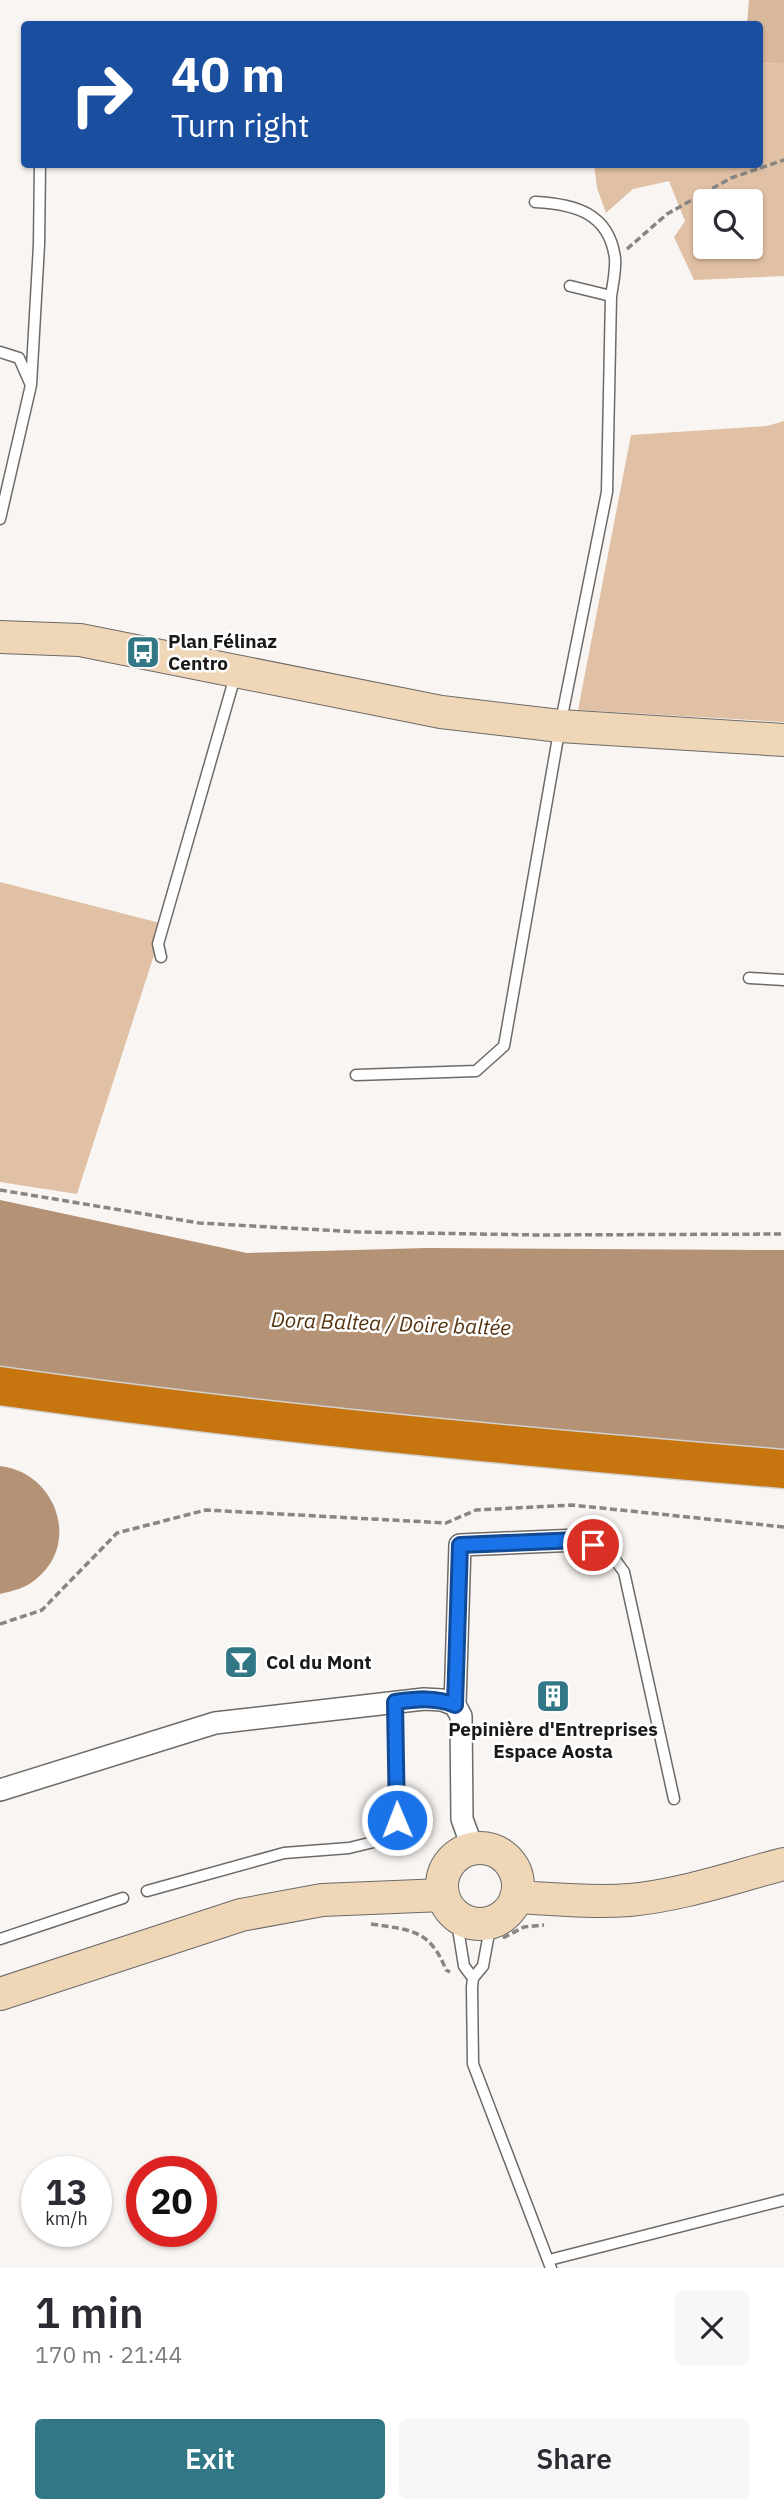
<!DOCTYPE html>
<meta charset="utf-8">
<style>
body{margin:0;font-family:"IBM Plex Sans",sans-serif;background:#f7f7f7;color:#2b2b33;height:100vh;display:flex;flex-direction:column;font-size:26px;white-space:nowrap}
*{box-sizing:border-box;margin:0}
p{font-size:23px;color:#7c7c81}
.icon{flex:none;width:38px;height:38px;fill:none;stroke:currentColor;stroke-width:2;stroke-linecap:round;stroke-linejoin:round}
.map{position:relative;height:2268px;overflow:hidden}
.side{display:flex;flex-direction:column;background:#fff;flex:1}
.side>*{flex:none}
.guide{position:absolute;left:21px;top:21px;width:742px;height:147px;border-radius:7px;box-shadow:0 2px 5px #0004;background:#1a4fa0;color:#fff;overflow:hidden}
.tools{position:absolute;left:693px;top:189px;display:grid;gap:14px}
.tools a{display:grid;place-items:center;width:70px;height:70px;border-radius:7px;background:#fff;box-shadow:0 2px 5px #0004;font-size:35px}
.speed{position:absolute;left:21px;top:2156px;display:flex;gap:14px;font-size:35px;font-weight:700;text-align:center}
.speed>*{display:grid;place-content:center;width:91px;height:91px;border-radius:50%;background:#fff;box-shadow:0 2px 5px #0004;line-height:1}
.speed small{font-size:18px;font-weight:400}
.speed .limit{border:10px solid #d22;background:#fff;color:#111}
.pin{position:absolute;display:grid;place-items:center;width:60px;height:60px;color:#fff;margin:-30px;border:4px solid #fff;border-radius:50%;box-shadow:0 2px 7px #0007}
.me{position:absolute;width:77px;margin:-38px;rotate:359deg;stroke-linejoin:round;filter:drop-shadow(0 0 5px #0008)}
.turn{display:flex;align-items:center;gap:24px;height:147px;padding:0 35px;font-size:32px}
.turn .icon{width:91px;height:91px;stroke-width:2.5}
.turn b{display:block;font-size:49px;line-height:60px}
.round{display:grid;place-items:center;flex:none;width:74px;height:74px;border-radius:7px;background:#f7f7f7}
.overview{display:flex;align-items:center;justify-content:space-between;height:119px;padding:0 35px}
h1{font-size:42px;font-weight:600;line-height:52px}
.primary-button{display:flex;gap:14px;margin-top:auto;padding:14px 35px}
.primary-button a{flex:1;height:80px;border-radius:7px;background:#327785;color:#fff;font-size:28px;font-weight:600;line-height:80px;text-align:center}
.primary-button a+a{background:#f7f7f7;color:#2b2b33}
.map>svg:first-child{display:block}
.green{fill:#e1c1a5;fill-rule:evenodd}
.forest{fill:#dab89b}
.water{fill:#b39276}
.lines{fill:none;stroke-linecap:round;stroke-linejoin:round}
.lane-casing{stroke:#6d6a67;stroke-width:13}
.street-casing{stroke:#6d6a67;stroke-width:24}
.secondary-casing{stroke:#6d6a67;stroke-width:34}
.highway-casing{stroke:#d1d1d1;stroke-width:41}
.path{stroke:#888684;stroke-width:3.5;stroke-dasharray:7 3.5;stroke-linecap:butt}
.lane{stroke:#fff;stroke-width:10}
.street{stroke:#fff;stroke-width:21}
.secondary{stroke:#eed6b7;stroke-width:32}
.highway{stroke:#c7750f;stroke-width:38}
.route-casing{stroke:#114b97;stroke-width:18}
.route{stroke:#1a73e8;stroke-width:12}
.labels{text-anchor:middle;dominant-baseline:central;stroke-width:5;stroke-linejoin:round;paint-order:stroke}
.poi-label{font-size:19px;font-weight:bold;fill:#1b1a19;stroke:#fff;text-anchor:start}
.water-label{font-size:21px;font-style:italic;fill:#54320f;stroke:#fff}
</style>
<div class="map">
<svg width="784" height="2268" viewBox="0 0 784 2268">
<rect width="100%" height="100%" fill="#f9f5f2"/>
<path class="green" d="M760 63 784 64V276L694 280 674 237 685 221 669 181 633 189 606 213 597 188 594 165 760 164ZM705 201H751V247H705Z
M784 421V722L578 710 631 435 767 426Z
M0 882 164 924 77 1194 0 1182Z"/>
<path class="forest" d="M749 0H784V64L760 63V24H747Z"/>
<path class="water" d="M0 1200 247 1253 426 1248 784 1250V1453L258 1404 0 1369Z
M0 1466C56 1472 82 1544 35 1580 25 1588 13 1591 0 1594Z"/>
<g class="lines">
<g class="lane-casing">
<path id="lane" d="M535 202C575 204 609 213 615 258 616 270 613 284 611 296
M0 352 19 358 30 383
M0 519 31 385 39 245 40 164
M161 957 158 944 236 673
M749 978 784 980
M356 1075 476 1071 504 1046 560 726 607 492 611 296 570 286
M578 1540 608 1550 624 1572 674 1799
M147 1891 284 1853 349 1848 386 1839 397 1820 395 1702
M456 1916 464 1966 473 1978
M491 1922 483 1966 473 1978 472 1987 473 2064 551 2268
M0 1939 123 1898
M549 2260 784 2200"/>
</g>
<g class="street-casing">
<path id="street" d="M455 1705 461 1716 462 1819 473 1849
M0 1790 215 1723 424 1699 442 1700 455 1705 460 1545 578 1540"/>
</g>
<g class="secondary-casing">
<path id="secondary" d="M0 637 80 640 441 712 560 726 784 740
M442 1886a38 38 0 1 1 76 0a38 38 0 1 1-76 0Z
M516 1897C554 1899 592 1903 630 1900 683 1895 733 1877 784 1864
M0 1994 241 1915 322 1900 443 1895"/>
</g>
<g class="highway-casing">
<path id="highway" d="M0 1386C260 1423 522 1447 784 1469"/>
</g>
<path class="path" d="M627 249 667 214 731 178 784 160
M0 1190 199 1223 359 1232 539 1235 784 1234
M0 1624 42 1610 117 1533 206 1510 446 1523 476 1510 572 1505 784 1527
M371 1924C410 1930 430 1929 446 1970L450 1972
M503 1938 524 1927 544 1925"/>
<use href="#lane" class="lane"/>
<use href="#street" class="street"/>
<use href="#secondary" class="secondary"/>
<use href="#highway" class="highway"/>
</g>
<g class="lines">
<g class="route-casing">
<path id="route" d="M397 1820 395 1702C417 1699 435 1697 455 1705L460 1545 578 1540 593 1545"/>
</g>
<use href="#route" class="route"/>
</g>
<defs>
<g id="bus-square" transform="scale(1.75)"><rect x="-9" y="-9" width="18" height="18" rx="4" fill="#327785" stroke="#fff"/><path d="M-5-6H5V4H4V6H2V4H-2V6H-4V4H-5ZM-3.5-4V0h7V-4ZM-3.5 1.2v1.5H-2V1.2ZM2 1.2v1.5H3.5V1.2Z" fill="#fff"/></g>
<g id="bar-square" transform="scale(1.75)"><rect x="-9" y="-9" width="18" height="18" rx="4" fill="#327785" stroke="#fff"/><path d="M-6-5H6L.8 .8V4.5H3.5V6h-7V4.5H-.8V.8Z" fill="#fff"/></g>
<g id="building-square" transform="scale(1.75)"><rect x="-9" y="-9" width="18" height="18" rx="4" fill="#327785" stroke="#fff"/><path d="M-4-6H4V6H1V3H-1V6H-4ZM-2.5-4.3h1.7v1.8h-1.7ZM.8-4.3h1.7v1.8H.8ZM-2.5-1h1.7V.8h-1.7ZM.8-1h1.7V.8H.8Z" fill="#fff"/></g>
</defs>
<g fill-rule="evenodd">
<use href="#bus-square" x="143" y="652"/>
<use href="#bar-square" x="241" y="1662"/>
<use href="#building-square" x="553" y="1696"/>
</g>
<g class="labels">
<g class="poi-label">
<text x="168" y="641">Plan Félinaz<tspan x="168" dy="22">Centro</tspan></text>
<text x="266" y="1662">Col du Mont</text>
<text x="553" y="1729" text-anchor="middle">Pepinière d'Entreprises<tspan x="553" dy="22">Espace Aosta</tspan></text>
</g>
<g class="water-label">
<text transform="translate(391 1323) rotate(2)">Dora Baltea / Doire baltée</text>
</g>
</g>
</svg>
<div class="tools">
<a><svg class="icon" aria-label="search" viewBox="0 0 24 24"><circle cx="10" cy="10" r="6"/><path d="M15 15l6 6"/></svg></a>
</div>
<div class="speed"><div>13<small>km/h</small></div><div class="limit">20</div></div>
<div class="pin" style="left:593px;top:1545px;background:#d93025"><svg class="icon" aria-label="arrive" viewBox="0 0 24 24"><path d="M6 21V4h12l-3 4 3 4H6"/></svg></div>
<svg class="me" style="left:397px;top:1820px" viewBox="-20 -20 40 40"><circle r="17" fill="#1a73e8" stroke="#fff" stroke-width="3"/><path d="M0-11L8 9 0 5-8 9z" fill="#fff"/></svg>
<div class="guide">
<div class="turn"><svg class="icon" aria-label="right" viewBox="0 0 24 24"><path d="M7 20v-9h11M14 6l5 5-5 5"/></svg><div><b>40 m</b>Turn right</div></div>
</div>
</div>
<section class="side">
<div class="overview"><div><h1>1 min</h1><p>170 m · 21:44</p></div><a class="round"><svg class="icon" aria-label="close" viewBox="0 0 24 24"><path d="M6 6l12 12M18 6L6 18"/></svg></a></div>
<div class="primary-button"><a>Exit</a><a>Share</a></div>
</section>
